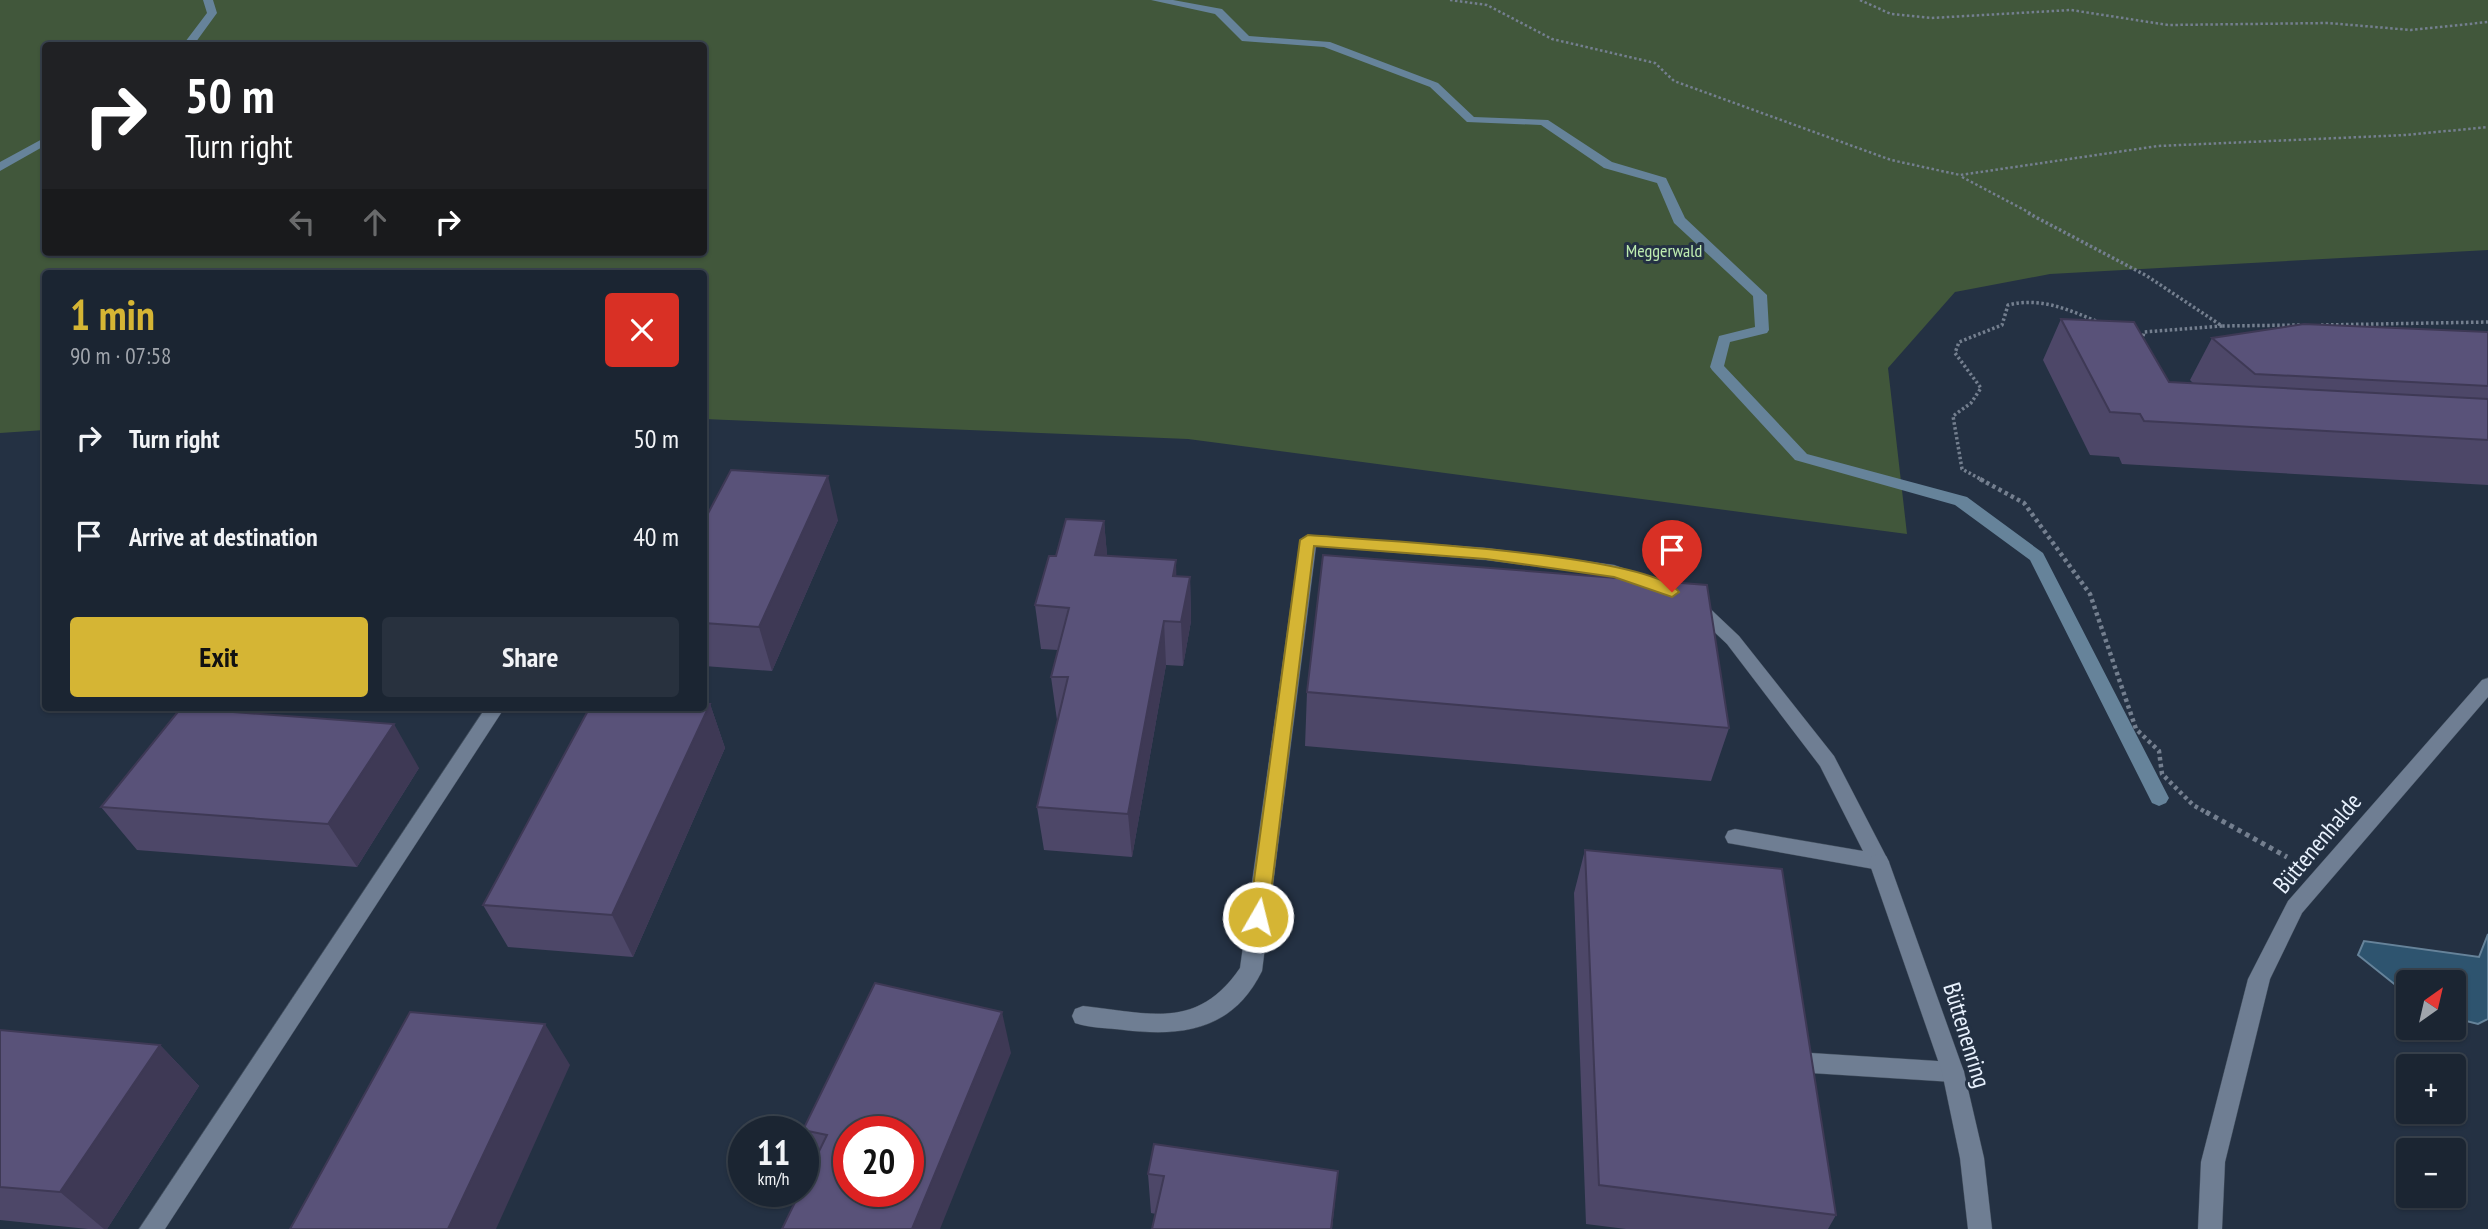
<!DOCTYPE html>
<meta charset="utf-8">
<style>
body{margin:0;font-family:"PT Sans Narrow",sans-serif;background:#28313e;color:#f1f3f6;height:100vh;display:flex;flex-direction:column;font-size:26px;white-space:nowrap}
*{box-sizing:border-box;margin:0}
p{font-size:23px;color:#a0a5ac}
.icon{flex:none;width:38px;height:38px;fill:none;stroke:currentColor;stroke-width:2;stroke-linecap:round;stroke-linejoin:round}
.map{position:relative;flex:1;overflow:hidden}
.drawer{position:absolute;left:42px;top:270px;width:665px;height:441px;display:flex;flex-direction:column;background:#1b2532;border-radius:7px;box-shadow:0 2px 5px #0004,0 0 0 2px #39424d}
.drawer>*{flex:none}
.guide{position:absolute;left:42px;top:42px;width:665px;height:214px;border-radius:7px;box-shadow:0 2px 5px #0004,0 0 0 2px #39424d;background:#202124;color:#fff;overflow:hidden}
.needle{width:46px;rotate:34deg}
.buttons{position:absolute;left:2396px;top:970px;display:grid;gap:14px}
.buttons a{display:grid;place-items:center;width:70px;height:70px;border-radius:7px;background:#1b2532;box-shadow:0 2px 5px #0004,0 0 0 2px #39424d;font-size:35px}
.speed{position:absolute;left:728px;top:1116px;display:flex;gap:14px;font-size:35px;font-weight:700;text-align:center}
.speed>*{display:grid;place-content:center;width:91px;height:91px;border-radius:50%;background:#1b2532;box-shadow:0 2px 5px #0004,0 0 0 2px #39424d;line-height:1}
.speed small{font-size:18px;font-weight:400}
.speed .limit{border:10px solid #d22;background:#fff;color:#111}
.pin{position:absolute;display:grid;place-items:center;width:60px;height:60px;color:#fff;margin:-72px -30px;border-radius:50% 50% 50% 0;rotate:-45deg;box-shadow:0 0 7px #0007}
.pin .icon{rotate:45deg}
.me{position:absolute;width:77px;margin:-38px;rotate:8deg;stroke-linejoin:round;filter:drop-shadow(0 0 5px #0008)}
.turn{display:flex;align-items:center;gap:24px;height:147px;padding:0 28px;font-size:32px}
.turn .icon{width:91px;height:91px;stroke-width:2.5}
.turn b{display:block;font-size:49px;line-height:60px}
.lanes{display:flex;align-items:center;height:66px;padding:0 28px;background:#0003;justify-content:center;gap:35px;direction:ltr}
.lanes .off{opacity:.35}
.round{display:grid;place-items:center;flex:none;width:74px;height:74px;border-radius:7px;background:#28313e}
.summary{display:flex;align-items:center;justify-content:space-between;height:119px;padding:0 28px}
h1{font-size:42px;font-weight:700;line-height:52px;color:#d5b534}
.button{display:flex;gap:14px;margin-top:auto;padding:14px 28px}
.button a{flex:1;height:80px;border-radius:7px;background:#d5b534;color:#111;font-size:28px;font-weight:700;line-height:80px;text-align:center}
.button a+a{background:#28313e;color:#f1f3f6}
ul{padding:0;list-style:none}
li{display:flex;align-items:center;gap:21px;height:98px;padding:0 28px}
li div{flex:1}
li b{display:block;font-size:26px}
li em{font-style:normal}
.map>svg:first-child{display:block}
.green{fill:#41573b;fill-rule:evenodd}
.water{fill:#2e546f;stroke:#66839a;stroke-width:2}
.lines{fill:none;stroke-linecap:round;stroke-linejoin:round}
.stream{fill:#66839a;fill-rule:evenodd}
.service-casing{stroke:#414d5c;stroke-width:1}
.minor-casing{stroke:#414d5c;stroke-width:1}
.path-far3{stroke:#747f8f;stroke-width:2.5;stroke-dasharray:2.5 2.5;stroke-linecap:butt}
.path-far2{stroke:#747f8f;stroke-width:3.5;stroke-dasharray:2.5 2.5;stroke-linecap:butt}
.path-far1{stroke:#747f8f;stroke-width:4.5;stroke-dasharray:3.5 3.5;stroke-linecap:butt}
.path{stroke:#747f8f;stroke-width:5;stroke-dasharray:4.5 4.5;stroke-linecap:butt}
.service{fill:#6f7e93;fill-rule:evenodd}
.minor{fill:#6f7e93;fill-rule:evenodd}
.wall{fill:#4d4768}
.shaded-wall{fill:#3e3955}
.building{fill:#595279;stroke:#3e3955;stroke-width:2;fill-rule:evenodd}
.route{fill:#d5b534;stroke:#8a7622;stroke-width:2}
.labels{text-anchor:middle;dominant-baseline:central;stroke-width:6;stroke-linejoin:round;paint-order:stroke}
.far-park-label{font-size:18px;fill:#beecb0;stroke:#243143}
.near-street-label{font-size:24px;fill:#e8f1fd;stroke:#243143}
</style>
<div class="map">
<svg width="2488" height="1229" viewBox="0 0 2488 1229">
<rect width="100%" height="100%" fill="#243143"/>
<path class="green" d="M0 0H2488V250L2050 274 1955 292 1888 368 1907 534 1188 439 704 419V273H46L45 430 0 433ZM46 46H704V252H46Z"/>
<path class="water" d="M2488 934V1019L2478 1024 2454 1018V982H2408V995L2358 955 2364 941 2479 957Z"/>
<g class="lines">
<path class="stream" d="M203 0H213L217 13 193 46H182L207 13Z
M1151 0H1173L1222 9 1249 36 1330 42 1438 83 1474 117 1548 120 1612 162 1666 178 1685 218 1767 295 1769 330 1767 333 1730 342 1724 366 1807 454 1967 497 2043 553 2169 798 2166 803 2159 806 2152 803 2030 560 1955 505 1795 460 1712 370 1710 367 1719 336 1755 327 1753 296 1674 223 1657 183 1604 168 1541 125 1467 122 1430 87 1324 47 1242 41 1215 14Z
M46 137V145L0 171V162Z"/>
<g class="service-casing">
<path id="service" d="M1308 535 1486 548 1614 565 1671 585 1674 589 1665 595 1612 576 1486 560 1316 546 1262 971C1233 1030 1183 1037 1124 1030 1108 1028 1090 1028 1075 1023L1072 1016 1075 1009 1083 1006C1149 1013 1197 1031 1240 968L1300 540Z
M1696 599 1702 601 1739 636 1834 756 1889 862 1886 868 1879 870 1728 843 1725 837 1728 831 1735 829 1863 851 1820 766 1727 644 1690 609 1687 605 1690 601Z
M486 707H505L165 1229H139Z
M1811 1053 1953 1062 1961 1065 1964 1072 1961 1079 1953 1082 1811 1073 1803 1070 1800 1063 1803 1056Z"/>
</g>
<g class="minor-casing">
<path id="minor" d="M2488 678V697L2302 913 2270 979 2225 1162 2222 1229H2198L2201 1162 2248 979 2288 901 2482 680Z
M1879 854 1886 856 1889 862 1964 1072 1984 1158 1992 1229H1968L1960 1158 1942 1072 1869 862 1872 856Z"/>
</g>
<path class="path-far3" d="M1450 0 1487 5 1552 39 1655 63 1674 81 1891 160 1960 175 2158 146 2406 135 2488 127
M1860 0 1891 14 1931 18 2071 10 2168 25 2328 23 2411 30 2488 22
M1962 177 2032 214"/>
<path class="path-far2" d="M2028 213 2147 276 2222 326 2302 325
M2321 325 2488 322
M2142 341 2144 332 2222 326
M1984 481 1962 469 1953 416 1971 403 1981 388 1955 353 1959 342 2002 325 2008 305C2040 297 2067 309 2096 321"/>
<path class="path-far1" d="M1980 479 2024 503 2090 594 2136 729 2159 751 2162 774 2193 805 2209 814"/>
<path class="path" d="M2206 812 2287 857"/>
<use href="#service" class="service"/>
<use href="#minor" class="minor"/>
</g>
<path class="wall" d="M2061 319 2169 382 2193 383 2190 380 2212 338 2488 332V485L2122 464 2119 457 2090 455 2043 360Z
M838 520 772 671 704 666V521Z
M1104 521 1107 556 1176 576 1190 577 1191 621 1183 666 1166 665 1132 857 1044 850 1037 807 1058 720H1057L1051 677 1058 650 1041 649 1035 605Z
M1307 692 1729 728 1711 781 1305 746Z
M710 704 725 748 633 957 508 947 483 905Z
M419 768 357 867 137 850 101 807Z
M1585 850 1836 1215 1828 1229H1626L1586 1224 1574 893Z
M0 1030 160 1045 199 1086 107 1229H88L0 1220Z
M1011 1053 815 1160 803 1130Z
M1338 1171 1332 1229H1152L1156 1214 1151 1213 1148 1174Z"/>
<path class="shaded-wall" d="M828 476 838 520 772 671 759 627Z
M1104 521 1108 565 1095 555Z
M1176 560 1177 604 1173 576Z
M1190 577 1191 621 1183 666 1181 622Z
M1164 621 1166 665 1132 857 1128 814Z
M710 704 725 748 633 957 612 915Z
M394 724 419 768 357 867 328 824Z
M1002 1012 1011 1053 940 1229H912Z
M545 1024 570 1065 496 1229H448Z
M160 1045 199 1086 107 1229H104L60 1192Z"/>
<path class="building" d="M2061 319 2134 322 2169 382 2488 399V440L2144 421 2140 414 2110 412Z
M2304 324 2488 332V386L2255 374 2212 338Z
M731 470 828 476 759 627 704 623V521Z
M1066 519 1104 521 1095 555 1176 560 1173 576 1190 577 1181 622 1164 621 1128 814 1037 807 1068 677H1051L1069 608 1035 605 1049 556H1056Z
M1323 555 1707 585 1729 728 1307 692Z
M704 704H710L612 915 483 905 590 707H704Z
M181 708 394 724 328 824 101 807Z
M1585 850 1782 869 1836 1215 1599 1185Z
M875 983 1002 1012 912 1229H782L800 1192H803V1184L827 1135 803 1130ZM849 1132H908V1192H849Z
M410 1012 545 1024 448 1229H290Z
M0 1030 160 1045 60 1192 0 1187Z
M1154 1144 1338 1171 1331 1229H1152L1164 1176 1148 1174Z"/>
<path class="route" d="M1308 535C1367 540 1650 553 1679 592L1672 597 1614 577 1486 559 1314 546 1268 917 1265 923H1251L1249 917 1300 540Z"/>
<g class="labels">
<g class="far-park-label">
<text x="1664" y="250">Meggerwald</text>
</g>
<g class="near-street-label">
<text transform="translate(2317 843) rotate(-50)">Büttenenhalde</text>
<text transform="translate(1967 1035) rotate(73)">Büttenenring</text>
</g>
</g>
</svg>
<div class="buttons">
<a><svg class="needle" viewBox="-14 -14 28 28"><path d="M0-13l5 13h-10z" fill="#e53935"/><path d="M0 13l5-13h-10z" fill="#a0a5ac"/></svg></a>
<a>+</a>
<a>−</a>
</div>
<div class="speed"><div>11<small>km/h</small></div><div class="limit">20</div></div>
<div class="pin" style="left:1672px;top:592px;background:#d93025"><svg class="icon" aria-label="arrive" viewBox="0 0 24 24"><path d="M6 21V4h12l-3 4 3 4H6"/></svg></div>
<svg class="me" style="left:1258px;top:917px" viewBox="-20 -20 40 40"><circle r="17" fill="#d5b534" stroke="#fff" stroke-width="3"/><path d="M0-11L8 9 0 5-8 9z" fill="#fff"/></svg>
<div class="guide">
<div class="turn"><svg class="icon" aria-label="right" viewBox="0 0 24 24"><path d="M7 20v-9h11M14 6l5 5-5 5"/></svg><div><b>50 m</b>Turn right</div></div>
<div class="lanes"><svg class="icon off" aria-label="left" viewBox="0 0 24 24"><path d="M17 20v-9H6M10 6l-5 5 5 5"/></svg><svg class="icon off" aria-label="ahead" viewBox="0 0 24 24"><path d="M12 20V5M6 11l6-6 6 6"/></svg><svg class="icon" aria-label="right" viewBox="0 0 24 24"><path d="M7 20v-9h11M14 6l5 5-5 5"/></svg></div>
</div>
<section class="drawer">
<div class="summary"><div><h1>1 min</h1><p>90 m · 07:58</p></div><a class="round" style="background:#d93025;color:#fff"><svg class="icon" aria-label="close" viewBox="0 0 24 24"><path d="M6 6l12 12M18 6L6 18"/></svg></a></div>
<ul>
<li><svg class="icon" aria-label="right" viewBox="0 0 24 24"><path d="M7 20v-9h11M14 6l5 5-5 5"/></svg><div><b>Turn right</b></div><em>50 m</em></li>
<li><svg class="icon" aria-label="arrive" viewBox="0 0 24 24"><path d="M6 21V4h12l-3 4 3 4H6"/></svg><div><b>Arrive at destination</b></div><em>40 m</em></li>
</ul>
<div class="button"><a>Exit</a><a>Share</a></div>
</section>
</div>
